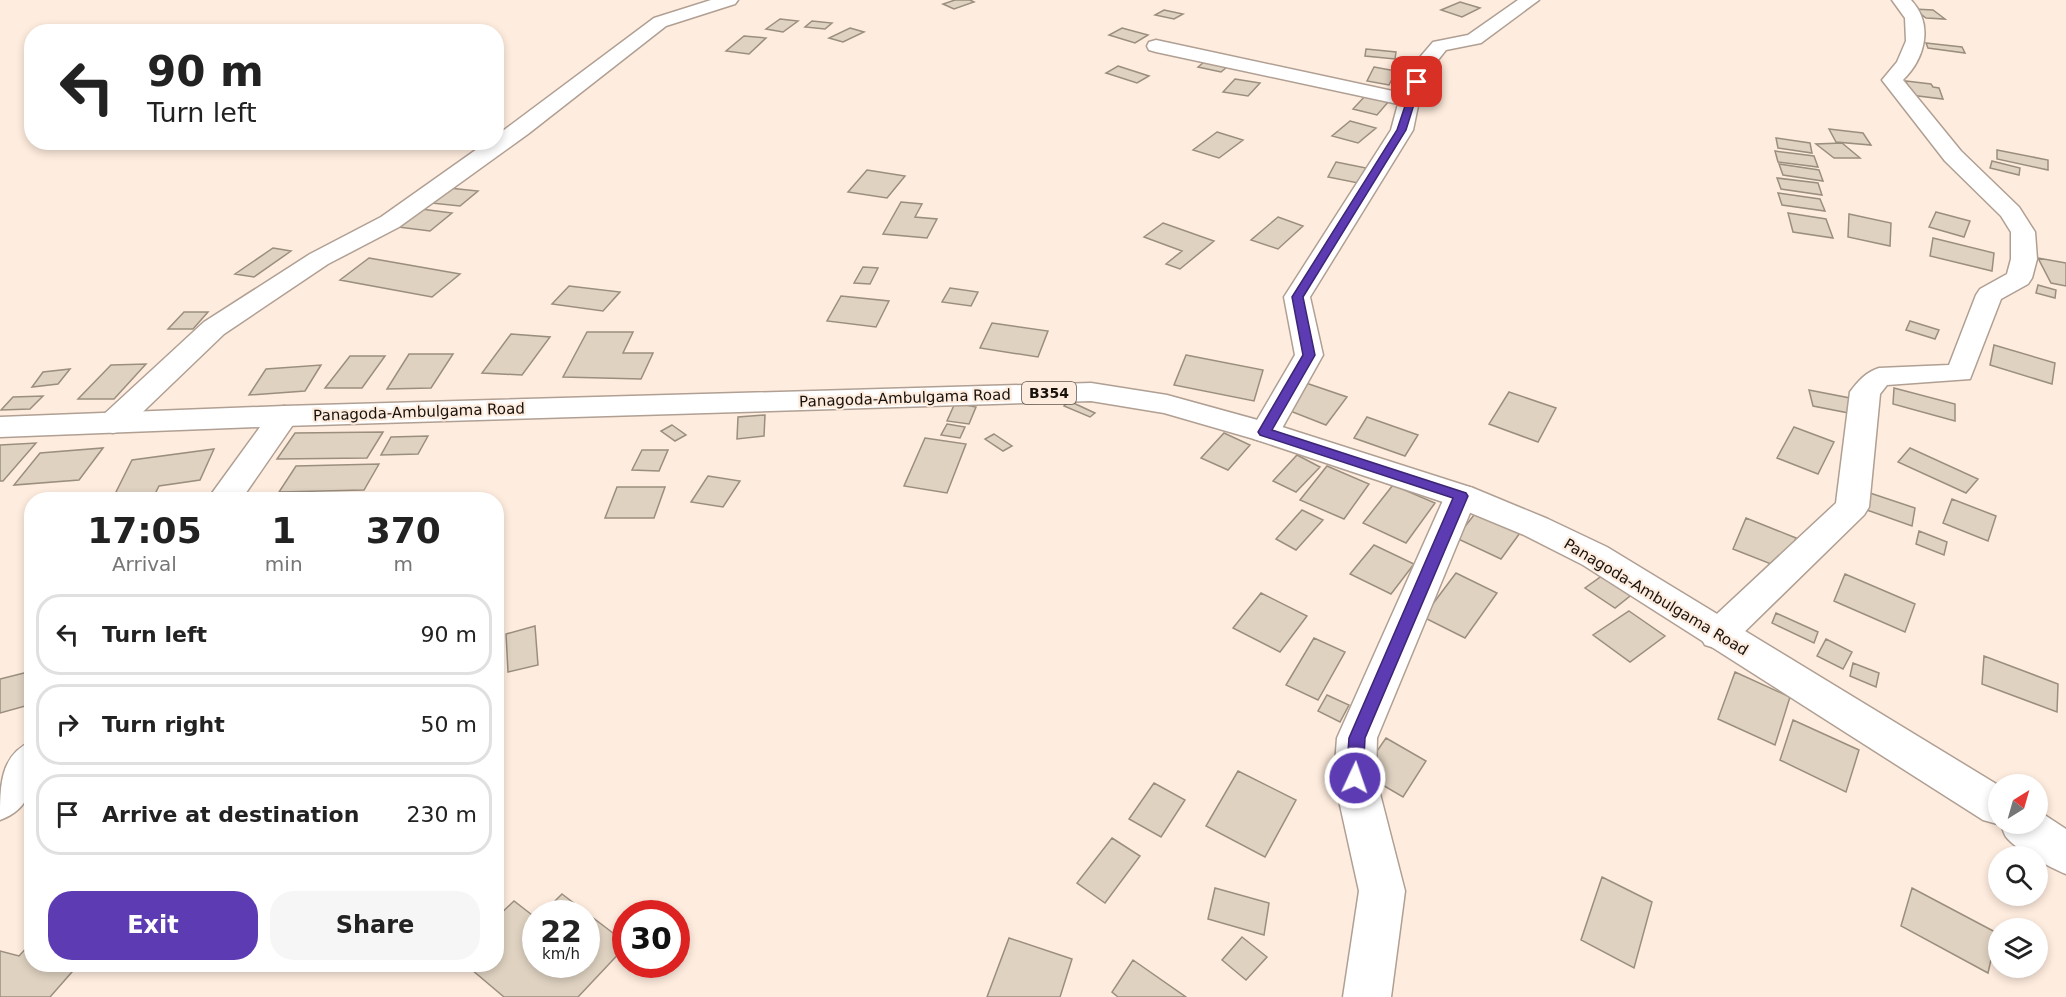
<!DOCTYPE html>
<style>
body{margin:0;font-family:"DejaVu Sans",sans-serif;background:#f6f6f6;color:#222;height:100vh;display:flex;flex-direction:column;font-size:22px;white-space:nowrap}
*{box-sizing:border-box;margin:0}
p{font-size:20px;color:#767676}
.icon{flex:none;width:33px;height:33px;fill:none;stroke:currentColor;stroke-width:2;stroke-linecap:round;stroke-linejoin:round}
.map{position:relative;flex:1;overflow:hidden}
.details{position:absolute;left:24px;top:492px;width:480px;height:480px;display:flex;flex-direction:column;background:#fff;border-radius:24px;box-shadow:0 3px 9px #0003}
.details>*{flex:none}
.top-card{position:absolute;left:24px;top:24px;width:480px;height:126px;border-radius:24px;box-shadow:0 3px 9px #0003;background:#fff;color:#222;overflow:hidden}
.needle{width:39px;rotate:37deg}
.buttons{position:absolute;left:1988px;top:774px;display:grid;gap:12px}
.buttons a{display:grid;place-items:center;width:60px;height:60px;border-radius:50%;background:#fff;box-shadow:0 3px 9px #0003;font-size:30px}
.speed{position:absolute;left:522px;top:900px;display:flex;gap:12px;font-size:30px;font-weight:700;text-align:center}
.speed>*{display:grid;place-content:center;width:78px;height:78px;border-radius:50%;background:#fff;box-shadow:0 3px 9px #0003;line-height:1}
.speed small{font-size:15px;font-weight:400}
.speed .limit{border:9px solid #d22;background:#fff;color:#111}
.pin{position:absolute;display:grid;place-items:center;width:51px;height:51px;color:#fff;margin:-26px;border-radius:12px;box-shadow:0 3px 9px #0006}
.me{position:absolute;width:66px;margin:-33px;rotate:3deg;stroke-linejoin:round;filter:drop-shadow(0 0 4px #0008)}
.turn{display:flex;align-items:center;gap:21px;height:126px;padding:0 24px;font-size:27px}
.turn .icon{width:78px;height:78px;stroke-width:2.5}
.turn b{display:block;font-size:42px;line-height:51px}
.eta{display:flex;justify-content:space-evenly;align-items:center;height:102px;text-align:center}
.eta b{font-size:36px;font-weight:800;line-height:42px}
.primary-button{display:flex;gap:12px;margin-top:auto;padding:12px 24px}
.primary-button a{flex:1;height:69px;border-radius:24px;background:#5c3bb3;color:#fff;font-size:24px;font-weight:800;line-height:69px;text-align:center}
.primary-button a+a{background:#f6f6f6;color:#222}
ul{padding:0;list-style:none}
li{display:flex;align-items:center;gap:18px;height:81px;margin:0 12px 9px;padding:0 12px;border:3px solid #e0e0e0;border-radius:24px}
li div{flex:1}
li b{display:block;font-size:22px}
li em{font-style:normal}
.map>svg:first-child{display:block}
.building{fill:#dfd2c1;stroke:#9a8e7e;stroke-width:1.5}
.lines{fill:none;stroke-linecap:round;stroke-linejoin:round}
.street-casing{stroke:#b09f93;stroke-width:3}
.primary-casing{stroke:#b09f93;stroke-width:3}
.street{fill:#fff;fill-rule:evenodd}
.primary{fill:#fff;fill-rule:evenodd}
.route{fill:#5c3bb3;stroke:#3c2674;stroke-width:1.5}
.labels{text-anchor:middle;dominant-baseline:central;stroke-width:4.5;stroke-linejoin:round;paint-order:stroke}
.shield{fill:#feecde;stroke:#5d534c;stroke-width:1.5}
.shield-label{font-size:14px;font-weight:bold;fill:#18120d}
.street-label{font-size:15px;fill:#18120d;stroke:#feecde}
</style>
<div class="map">
<svg width="2066" height="997" viewBox="0 0 2066 997">
<rect width="100%" height="100%" fill="#feecde"/>
<path class="building" d="M955 0H970L974 2 954 9 943 4Z
M1460 2 1480 8 1462 17 1441 10Z
M1914 9 1933 10 1945 19 1926 18Z
M1164 10 1183 14 1174 19 1155 15Z
M780 19 798 21 783 32 766 29Z
M812 21 832 23 825 29 805 27Z
M850 28 864 32 843 42 829 38Z
M1122 28 1148 35 1135 43 1109 35Z
M744 36 766 38 749 54 726 51Z
M1926 43 1962 47 1965 53 1928 48Z
M1366 49 1396 52 1395 59 1365 56Z
M1204 62 1227 67 1221 72 1198 67Z
M1118 66 1149 76 1137 83 1106 73Z
M1374 67 1396 71 1389 85 1367 81Z
M1235 79 1260 83 1248 96 1223 92Z
M1906 81 1931 84 1933 87 1939 88 1943 99 1910 95Z
M1365 96 1389 101 1377 115 1353 109Z
M1350 121 1376 128 1358 143 1332 136Z
M1829 129 1863 133 1871 145 1836 142Z
M1217 132 1243 140 1219 158 1193 150Z
M1776 138 1810 143 1812 153 1778 148Z
M1842 143 1860 158H1834L1816 144Z
M1997 150 2048 160V170L1997 159Z
M1775 151 1814 156 1818 167 1778 162Z
M1992 161 2020 168 2019 175 1990 168Z
M1336 162 1366 168 1358 183 1328 177Z
M1779 164 1819 170 1823 181 1783 175Z
M867 170 905 176 887 198 848 192Z
M1777 178 1818 183 1822 195 1781 189Z
M449 188 478 191 460 206 431 203Z
M1778 193 1820 199 1825 211 1782 205Z
M901 202 922 204 915 217 937 219 927 238 883 234Z
M421 209 452 213 430 231 398 227Z
M1936 212 1970 221 1964 237 1929 227Z
M1788 213 1826 219 1833 238 1793 232Z
M1849 214 1891 223 1890 246 1848 237Z
M1278 217 1303 226 1278 249 1251 240Z
M1163 223 1214 241 1180 269 1166 264 1182 251 1144 237Z
M1933 238 1994 253 1992 271 1930 256Z
M273 248 291 251 254 277 235 274Z
M369 258 460 274 432 297 340 280Z
M2038 258 2066 263V286L2051 283Z
M863 267 878 268 870 284 854 283Z
M2038 285 2056 290 2055 298 2036 293Z
M569 286 620 292 603 311 552 304Z
M950 288 978 292 971 306 942 302Z
M841 296 889 301 876 327 827 321Z
M184 312H208L193 329H168Z
M1910 321 1939 330 1935 339 1906 330Z
M992 323 1048 331 1038 357 980 348Z
M587 332H633L623 353H653L641 379 563 377Z
M511 334 550 337 522 375 482 373Z
M1994 345 2055 363 2052 384 1990 365Z
M409 354H453L431 388 387 389Z
M1186 355 1263 370 1254 401 1174 385Z
M350 356H385L362 388H325Z
M146 364 114 399H78L111 365Z
M321 365 305 391 249 395 266 369Z
M70 369 58 384 32 387 43 372Z
M1306 383 1347 397 1326 425 1285 409Z
M1894 388 1955 404V421L1893 404Z
M1809 390 1855 399 1859 415 1813 406Z
M1509 392 1556 408 1538 442 1489 424Z
M43 396 30 409 1 410 13 397Z
M1069 401 1095 413 1090 417 1064 406Z
M955 403 976 407 969 424 947 421Z
M765 415 764 436 737 439 738 417Z
M1367 417 1418 435 1405 456 1354 438Z
M947 424 965 427 960 438 941 435Z
M672 425 686 435 675 441 661 431Z
M1794 427 1834 442 1818 474 1777 458Z
M383 432 367 458 277 459 295 433Z
M1224 433 1250 445 1228 470 1201 458Z
M994 434 1012 446 1003 451 985 439Z
M428 436 418 454 381 455 391 437Z
M925 438 966 444 947 493 904 486Z
M36 443 3 481H0V445Z
M103 448 79 480 14 485 40 453Z
M1910 448 1978 479 1966 493 1898 462Z
M214 449 200 480 159 486 152 500H112L132 460Z
M642 450H668L659 471 632 470Z
M1297 455 1320 467 1296 492 1273 481Z
M379 464 364 490 279 492 296 466Z
M1327 466 1369 484 1344 519 1300 500Z
M708 476 740 481 723 507 691 502Z
M1393 485 1435 503 1406 543 1363 523Z
M617 487H665L654 518H605Z
M1867 492 1915 508 1912 526 1864 509Z
M1952 499 1996 516 1988 541 1943 523Z
M1481 506 1525 526 1501 559 1456 538Z
M1302 510 1323 520 1296 550 1276 539Z
M1746 518 1796 538 1784 569 1733 549Z
M1919 531 1947 542 1944 555 1916 544Z
M1374 545 1414 564 1391 594 1350 574Z
M1456 573 1497 593 1465 638 1423 617Z
M1606 573 1635 592 1615 608 1585 588Z
M1845 574 1915 604 1905 632 1834 601Z
M1261 593 1307 616 1280 652 1233 628Z
M1629 611 1665 636 1630 662 1593 635Z
M1776 613 1818 632 1814 643 1772 623Z
M535 626 538 665 508 672 506 634Z
M1314 638 1345 652 1318 700 1286 685Z
M1826 639 1852 652 1843 669 1817 656Z
M1984 656 2058 684 2057 712 1982 684Z
M1853 663 1879 673 1876 687 1850 676Z
M32 671 29 705 0 713V679Z
M1735 672 1790 697 1775 745 1718 719Z
M1327 695 1349 705 1340 722 1318 711Z
M1793 720 1859 750 1846 792 1780 760Z
M1386 738 1426 761 1403 797 1362 773Z
M1238 771 1296 800 1265 857 1206 826Z
M1154 783 1185 800 1161 837 1129 819Z
M1112 838 1140 856 1105 903 1077 883Z
M1602 877 1652 902 1634 968 1581 940Z
M1215 888 1269 903 1264 935 1208 919Z
M1912 888 1997 933 1988 973 1901 926Z
M562 894 626 943V946L578 997H504L465 964H496V918L514 901 536 918V964H586V914H542Z
M1242 937 1267 957 1246 980 1222 960Z
M1009 938 1072 959 1060 997H987Z
M32 942V964H79L50 997H0V951L19 956Z
M1133 960 1186 997H1118L1112 992Z"/>
<g class="lines">
<g class="street-casing">
<path id="street" d="M711 0H738L735 4 666 26 528 134 399 227 328 264 224 334 124 430 113 433 102 430 98 423 102 416 204 322 310 254 381 217 487 142H496V136L654 18Z
M1518 0H1539L1481 43 1446 50 1434 65 1419 101 1413 130 1310 297 1323 355 1276 439 1265 442 1254 439 1250 432 1295 355 1284 297 1391 130 1398 104 1156 52 1149 50 1147 46 1149 42 1156 40 1402 93 1415 63 1433 42 1468 35Z
M1892 0H1911C1934 24 1925 59 1903 80L1961 151 2019 207 2035 232 2037 259 2032 278 2028 284 2001 299 1970 379 1887 385 1880 394 1869 507 1864 515 1731 645 1718 649 1705 645 1699 635 1705 625 1836 503 1850 392C1858 381 1866 372 1879 368L1949 365 1976 295 1980 289 2007 274 2011 259V232L2001 216 1945 161 1882 80 1897 62 1906 41 1905 18Z
M284 406 295 409 299 416 241 500H207L273 409Z
M1461 485 1473 488 1477 496 1377 738 1376 778 1405 891 1391 997H1343L1359 891 1334 778 1337 738 1445 496 1449 488Z
M32 741C32 775 38 806 0 820 0 785 0 755 32 741Z"/>
</g>
<g class="primary-casing">
<path id="primary" d="M1091 383 1167 395 1276 425 1473 488 1548 519 1607 547 1998 785V824H2037V810L2066 829V874C2051 868 2017 850 2007 838 2004 835 2003 829 2001 825L1983 820 1583 565 1524 535 1449 504 1254 439 1164 413 1091 401 284 426 0 437V417L284 406Z"/>
</g>
<use href="#street" class="street"/>
<use href="#primary" class="primary"/>
</g>
<path class="route" d="M1417 80 1421 82 1406 130 1303 297 1315 355 1272 430 1466 493 1468 496 1365 738 1363 778 1361 783 1355 785 1349 783 1346 778 1349 738 1453 498 1260 435 1258 432 1303 355 1292 297 1397 130 1413 82Z"/>
<g class="labels">
<rect class="shield" x="1022" y="382" width="54" height="22" rx="4.5"/>
<g class="shield-label">
<text x="1049" y="393">B354</text>
</g>
<g class="street-label">
<text transform="translate(905 398) rotate(-2)">Panagoda-Ambulgama Road</text>
<text transform="translate(419 412) rotate(-2)">Panagoda-Ambulgama Road</text>
<text transform="translate(1656 597) rotate(31)">Panagoda-Ambulgama Road</text>
</g>
</g>
</svg>
<div class="buttons">
<a><svg class="needle" viewBox="-14 -14 28 28"><path d="M0-13l5 13h-10z" fill="#e53935"/><path d="M0 13l5-13h-10z" fill="#767676"/></svg></a>
<a><svg class="icon" aria-label="search" viewBox="0 0 24 24"><circle cx="10" cy="10" r="6"/><path d="M15 15l6 6"/></svg></a>
<a><svg class="icon" aria-label="layers" viewBox="0 0 24 24"><path d="M12 4l9 5-9 5-9-5zM3 14l9 5 9-5"/></svg></a>
</div>
<div class="speed"><div>22<small>km/h</small></div><div class="limit">30</div></div>
<div class="pin" style="left:1417px;top:82px;background:#d93025"><svg class="icon" aria-label="arrive" viewBox="0 0 24 24"><path d="M6 21V4h12l-3 4 3 4H6"/></svg></div>
<svg class="me" style="left:1355px;top:778px" viewBox="-20 -20 40 40"><circle r="17" fill="#5c3bb3" stroke="#fff" stroke-width="3"/><path d="M0-11L8 9 0 5-8 9z" fill="#fff"/></svg>
<div class="top-card">
<div class="turn"><svg class="icon" aria-label="left" viewBox="0 0 24 24"><path d="M17 20v-9H6M10 6l-5 5 5 5"/></svg><div><b>90 m</b>Turn left</div></div>
</div>
<section class="details">
<div class="eta">
<div><b>17:05</b><p>Arrival</p></div>
<div><b>1</b><p>min</p></div>
<div><b>370</b><p>m</p></div>
</div>
<ul>
<li><svg class="icon" aria-label="left" viewBox="0 0 24 24"><path d="M17 20v-9H6M10 6l-5 5 5 5"/></svg><div><b>Turn left</b></div><em>90 m</em></li>
<li><svg class="icon" aria-label="right" viewBox="0 0 24 24"><path d="M7 20v-9h11M14 6l5 5-5 5"/></svg><div><b>Turn right</b></div><em>50 m</em></li>
<li><svg class="icon" aria-label="arrive" viewBox="0 0 24 24"><path d="M6 21V4h12l-3 4 3 4H6"/></svg><div><b>Arrive at destination</b></div><em>230 m</em></li>
</ul>
<div class="primary-button"><a>Exit</a><a>Share</a></div>
</section>
</div>
